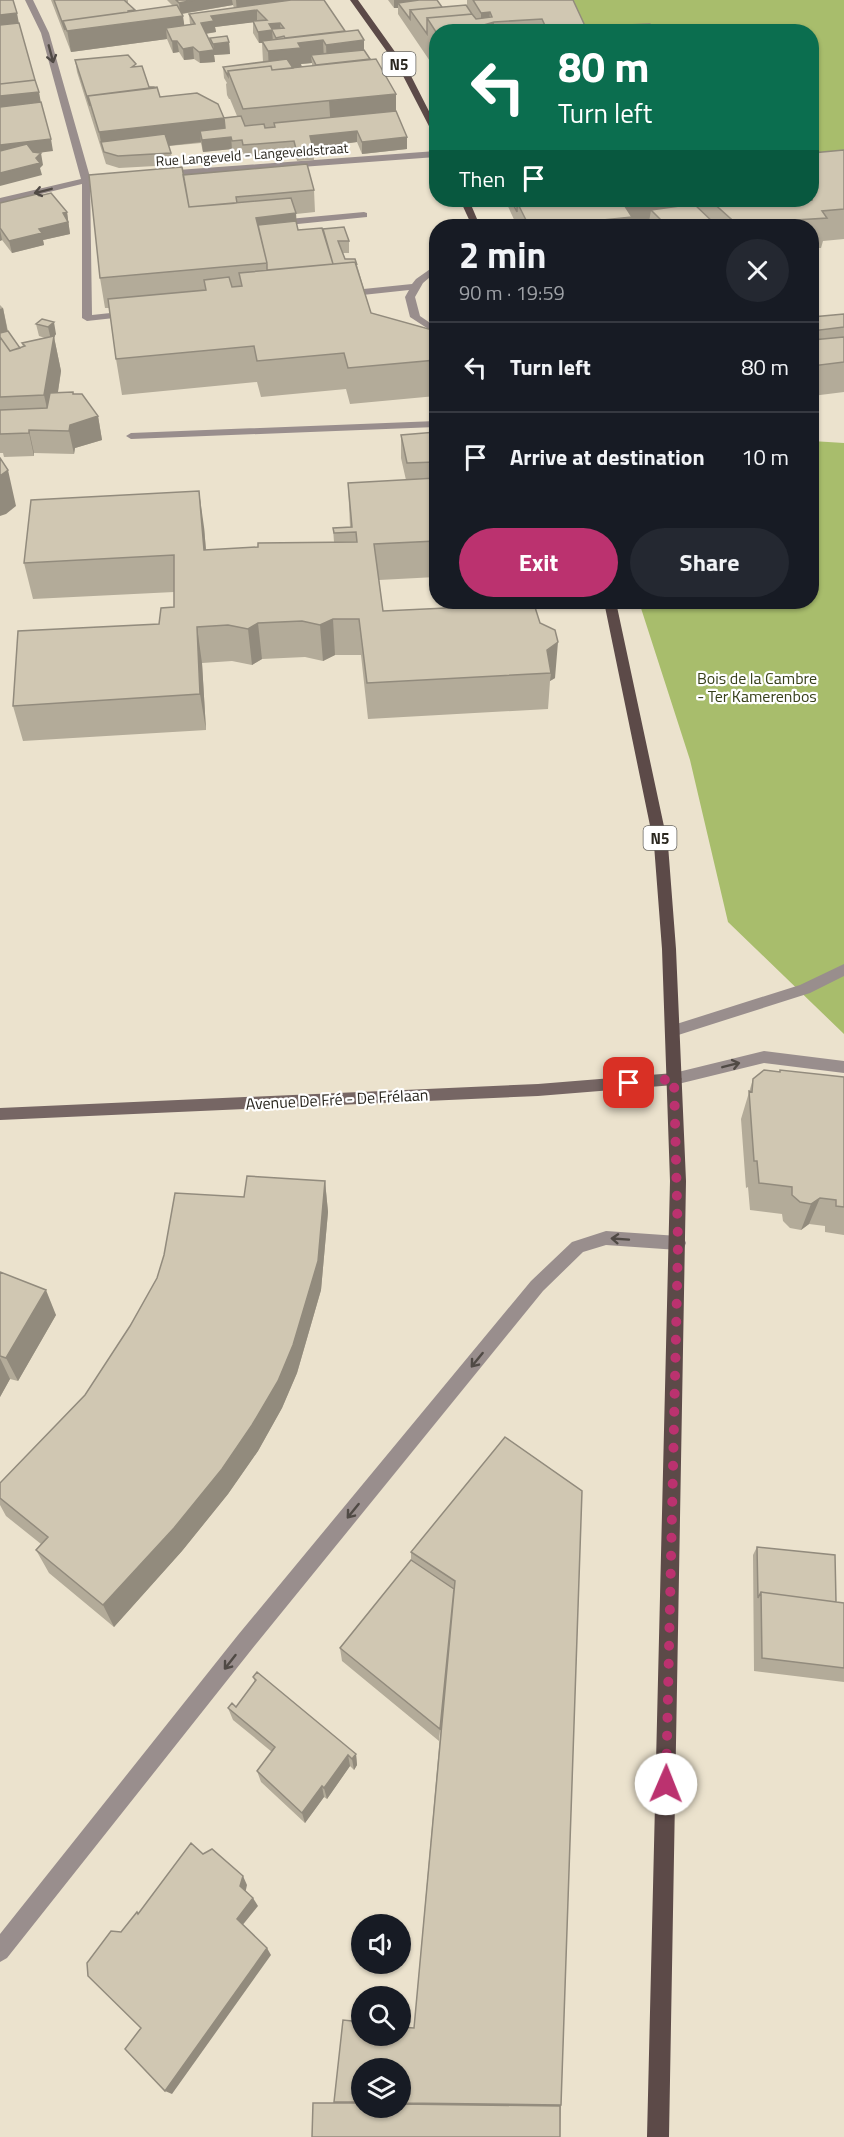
<!DOCTYPE html>
<meta charset="utf-8">
<style>
body{margin:0;font-family:"Titillium Web",sans-serif;background:#242831;color:#f1f3f6;height:100vh;display:flex;flex-direction:column;font-size:22px;white-space:nowrap}
*{box-sizing:border-box;margin:0}
p{font-size:20px;color:#9ea1a6}
.icon{flex:none;width:33px;height:33px;fill:none;stroke:currentColor;stroke-width:2;stroke-linecap:round;stroke-linejoin:round}
.map{position:relative;flex:1;overflow:hidden}
.details{position:absolute;left:429px;top:219px;width:390px;height:390px;display:flex;flex-direction:column;background:#171b24;border-radius:24px;box-shadow:0 2px 4px #0004}
.details>*{flex:none}
.banner{position:absolute;left:429px;top:24px;width:390px;height:183px;border-radius:24px;box-shadow:0 2px 4px #0004;background:#0b6e4f;color:#fff;overflow:hidden}
.tools{position:absolute;left:351px;top:1914px;display:grid;gap:12px}
.tools a{display:grid;place-items:center;width:60px;height:60px;border-radius:50%;background:#171b24;box-shadow:0 2px 4px #0004;font-size:30px}
.pin{position:absolute;display:grid;place-items:center;width:51px;height:51px;color:#fff;margin:-26px;border-radius:12px;box-shadow:0 3px 9px #0006}
.me{position:absolute;width:66px;margin:-33px;rotate:1deg;stroke-linejoin:round;filter:drop-shadow(0 0 4px #0008)}
.turn{display:flex;align-items:center;gap:21px;height:126px;padding:0 30px;font-size:27px}
.turn .icon{width:78px;height:78px;stroke-width:2.5}
.turn b{display:block;font-size:42px;line-height:51px}
.then{display:flex;align-items:center;height:57px;padding:0 30px;background:#0003;gap:12px;font-size:22px}
.round{display:grid;place-items:center;flex:none;width:63px;height:63px;border-radius:32px;background:#242831}
.headline{display:flex;align-items:center;justify-content:space-between;height:102px;padding:0 30px}
h1{font-size:36px;font-weight:700;line-height:45px}
.button{display:flex;gap:12px;margin-top:auto;padding:12px 30px}
.button a{flex:1;height:69px;border-radius:36px;background:#bb326f;color:#fff;font-size:24px;font-weight:700;line-height:69px;text-align:center}
.button a+a{background:#242831;color:#f1f3f6}
ul{padding:0;list-style:none}
li{display:flex;align-items:center;gap:18px;height:90px;padding:0 30px;border-top:2px solid #363941}
li div{flex:1}
li b{display:block;font-size:22px}
li em{font-style:normal}
.map>svg:first-child{display:block}
.green{fill:#a8bd6c}
.lines{fill:none;stroke-linecap:round;stroke-linejoin:round}
.service{fill:#998e8d;fill-rule:evenodd}
.minor{fill:#998e8d;fill-rule:evenodd}
.tertiary{fill:#998e8d;fill-rule:evenodd}
.secondary{fill:#766664;fill-rule:evenodd}
.primary{fill:#5c4a48;fill-rule:evenodd}
.wall{fill:#b3ab99;fill-rule:evenodd}
.shaded-wall{fill:#928b7d}
.building{fill:#d0c7b2;stroke:#928b7d;stroke-width:1.5;fill-rule:evenodd}
.oneway{stroke:#504a45}
.route{stroke:#bb326f;stroke-width:10;stroke-dasharray:0 18}
.labels{text-anchor:middle;dominant-baseline:central;stroke-width:4.5;stroke-linejoin:round;paint-order:stroke}
.far-street-label{font-size:14px;fill:#29261e;stroke:#fff}
.shield{fill:#fff;stroke:#696762;stroke-width:1.5}
.shield-label{font-size:15px;font-weight:bold;fill:#29261e}
.park-label{font-size:16px;fill:#37401a;stroke:#fff}
.street-label{font-size:16px;fill:#29261e;stroke:#fff}
</style>
<div class="map">
<svg width="844" height="2137" viewBox="0 0 844 2137">
<rect width="100%" height="100%" fill="#ebe2cd"/>
<path class="green" d="M566 0H844V179L812 182V32L587 31Z
M812 441 844 443V1034L728 922 690 760 639 602H812Z"/>
<g class="lines">
<path class="service" d="M86 177 90 180 92 315 129 311 132 312V316L87 321 82 318V180Z
M364 212 367 213V217L278 226 273 223 278 220Z
M436 265V272L423 283 415 297 420 316 436 327V334L410 317 405 297 409 290 344 297 339 294 344 291 412 284 416 279Z
M436 421V427L131 439 126 436 131 433Z"/>
<path class="minor" d="M25 0H33L49 33 90 177 107 176 111 179 107 182 86 183 0 204V198L81 179 41 33Z
M436 151V157L164 177 160 174 164 171Z
M764 1051 844 1061V1073L764 1063 674 1085 669 1083 666 1079 669 1075 674 1073Z
M606 1231 678 1236 684 1238 686 1243 684 1248 678 1250 606 1245 583 1252 543 1291 252 1649 7 1958 0 1962V1934L238 1635 531 1281 572 1242Z"/>
<path class="tertiary" d="M844 964V976L810 993 672 1037 667 1035 665 1031 667 1027 800 985Z"/>
<path class="secondary" d="M674 1073 679 1075 682 1079 679 1083 674 1085 538 1096 0 1120V1108L538 1084Z"/>
<path class="primary" d="M350 0H358L408 70 436 125V134L432 132 400 70Z
M460 200H469L480 226H472Z
M604 602H616L668 845 676 949 686 1181 669 2137H647L670 1181 662 949 654 845Z"/>
</g>
<path class="wall" d="M51 0H128V4L135 11 173 6 167 0H324L345 31 364 50 396 111 407 149 362 154 357 142 313 148 314 160 297 161 295 153 244 157 243 152 233 153 232 149 203 152 201 143 169 146 171 153 173 165 119 168 106 164 77 72 75 60 136 66 149 87 160 97 224 118 237 116 230 99H229L227 95 226 84 227 83 224 78 223 67 263 62 262 43H259L253 33V22L215 27 216 32 206 34 211 44 210 38 229 42 230 54 214 55 215 62 200 63 194 59 184 60 179 52 173 53 167 39 71 52ZM233 5 234 8 189 14 190 24 184 25 182 14ZM312 63V66L302 67 301 64Z
M388 0H437L442 7H467V0H573L586 28 610 32H436V70L398 14V8H394Z
M628 25 652 28V32H627Z
M844 150V239L823 241 821 248H812V226H654L649 222 631 224V226H517L505 200H672L671 207 694 204 695 200H812Z
M183 175 314 190 315 212 296 214V221L298 230 323 229 349 241V253H343L345 259 357 265 371 313 436 331V396L350 404 346 389 261 397 257 382 122 395 116 359 109 308H105L100 278Z
M39 196 67 212 70 234 43 240 44 245 12 253 2 240 0 241V203Z
M0 305 3 308 8 331 20 348 23 347 22 343 45 338 39 336 36 324 42 319 56 334 54 337 61 371 58 392H73L74 394 98 416 102 440 75 448 74 454 34 453V456L4 457 3 453H0Z
M844 314V392L812 396V317Z
M436 432V577L379 580 383 611 534 604 555 678 550 681 548 709 368 719 361 655H335L323 661 305 657 262 659 252 665 232 661 202 663 206 730 23 741 13 706 159 624 174 607V592L33 599 24 563 204 527 206 550 334 542 333 528 350 527 348 483 406 480 401 458V435Z
M844 1077V1235L825 1232V1226L809 1224 801 1230 790 1228 783 1221 782 1214 750 1210 748 1187 746 1188 741 1119 753 1079Z
M325 1181 328 1212 321 1290 297 1373 282 1408 258 1451 228 1494 182 1551 114 1627 49 1573 36 1550 41 1544 6 1516 0 1505V1483L85 1395 244 1197Z
M0 1272 56 1315 18 1381 10 1379 0 1397Z
M505 1437 582 1491 560 2137H312L313 2103H335L334 2102 343 2020 362 2022V2036H400V2027L414 2028 445 1680 439 1741 342 1661 340 1648 411 1560V1552ZM362 2068H400V2108H362Z
M757 1547 836 1602 844 1603V1682L754 1671 753 1555Z
M253 1677 356 1754 357 1765 354 1770 350 1766 327 1799 324 1797 305 1823 261 1782 257 1771 272 1752 233 1720 228 1708 236 1707 255 1682Z"/>
<path class="shaded-wall" d="M176 0H232L233 5 180 14 179 3Z
M236 0H311L257 10V22L215 27 216 32 203 34 201 23 211 16 237 13Z
M394 0H429L398 3V8H394Z
M135 10 136 21 183 16 186 37 166 28 167 39 71 52 67 30 128 11Z
M490 12 489 23 494 22V32H451L481 28V13Z
M17 13 21 34 0 37V15Z
M280 23 281 34 272 30 273 42 262 41V43H259L258 32 269 24Z
M323 40 324 61 311 56 312 63 301 64 302 69 269 72 268 51 298 43Z
M364 40V61L327 66 326 45Z
M172 41H177L179 52 173 53Z
M229 42 230 54 214 55 215 62 200 63 199 52 214 50 213 44Z
M193 47 194 59 184 60 183 49Z
M39 92 43 114 0 119V94Z
M396 94V123L331 130 329 101Z
M224 118 231 137 232 149 203 152 200 131 201 142 108 153 101 142 99 132Z
M357 131V142L311 148 310 136Z
M407 137V149L362 154V142Z
M51 139 53 151 0 158V145Z
M41 153 43 165 40 168 42 175 0 186V173L36 158Z
M650 200H672L669 219 651 210 649 222 631 224V226H544L623 203Z
M67 212 70 234 43 240 44 245 12 253 9 241 39 229 63 213Z
M296 213 298 243 262 248 256 218Z
M674 222V226H664L665 224Z
M0 229 2 240 0 241Z
M3 308 10 344 0 346V309Z
M54 322 56 334 54 337 61 371 52 431 44 395 51 340 48 327Z
M98 416 102 440 75 448 74 454 69 431 70 425Z
M29 430 34 453V456L29 433Z
M8 470 16 506 6 514 0 516V476Z
M199 491 204 527 209 586 204 550Z
M333 619 335 655 323 661 320 625Z
M258 623 262 659 252 665 248 629Z
M197 627 202 663 206 730 200 694Z
M558 642 555 678 550 681 551 673 547 650Z
M325 1181 328 1212 321 1290 297 1373 282 1408 258 1451 228 1494 182 1551 114 1627 103 1605Z
M820 1198 809 1224 801 1230 811 1204Z
M46 1290 56 1315 18 1381 6 1358Z
M0 1358 10 1379 0 1397Z
M356 1754 357 1765 354 1770 352 1759Z
M348 1755 350 1766 327 1799 324 1788Z
M322 1786 324 1797 305 1823 302 1813Z
M243 1876 247 1885 245 1894 240 1886Z
M253 1898 258 1906 241 1927 237 1919Z
M267 1948 271 1955 172 2094 165 2091Z"/>
<path class="building" d="M0 0H13L17 13 0 15Z
M54 0H124L135 10 128 11V12L63 21 65 30Z
M176 0H194L179 3Z
M291 0H324L345 31 285 38 284 36 276 38 272 30 258 32 253 21 267 20 257 10 211 16 214 21 201 23 214 50 199 52 193 47 183 49 177 41H172L166 28 195 24 189 14ZM280 23 284 28 272 29 269 24Z
M419 0H437L442 7 410 10V19L398 3Z
M473 0H573L586 28 605 25 610 32H548L542 19 494 22 484 25 489 32H436L427 18 472 14 476 19 492 17 490 12 481 13Z
M177 5 183 16 67 31 63 21Z
M466 5 472 14 427 18V34L410 10Z
M19 23 35 80 0 84V25Z
M650 24 652 28 631 30 628 25Z
M358 30 364 40 326 45 323 40 298 43 301 48 268 51 262 41Z
M508 30 510 32H495Z
M227 36 229 42 213 44 210 38Z
M364 50 370 59 316 65 311 55Z
M128 55 136 64 132 67 142 66 149 87H154L155 88 88 96 90 106 75 60Z
M287 59 293 68 272 70 271 66 228 71V76L223 67Z
M376 59 396 94 243 109 228 71 271 66 272 70Z
M35 80 39 92 0 96V84Z
M157 87 160 97 197 93 218 104 224 118 99 132 88 96Z
M41 102 51 139 0 145V107Z
M396 111 407 137 362 142 357 131 310 136 313 148 296 149 294 141 243 145 242 140 232 141 231 137 202 140 200 131 225 128 224 118 241 116 245 126 264 124 265 128 275 127 274 123Z
M165 134 171 153 118 156 104 152 101 142Z
M27 144 33 152 41 153 36 158 40 163 0 173V151Z
M844 150V209L822 211 827 218 781 221 784 226H771L767 220 749 222 751 226H720L731 219 710 200H812V153Z
M307 164 314 190 236 197 237 203 189 207 183 175Z
M182 167 189 207 291 198 296 213 256 218 267 263 100 278 89 175Z
M51 193 67 212 63 213 68 222 39 229 42 233 9 241 0 228V203L37 194 39 196Z
M511 200H536L517 202V212Z
M536 200H650L623 203 632 217 544 226H529L517 202Z
M694 204 717 226H677L674 222 665 224 651 210Z
M296 221 298 230 322 228 333 264 267 270V263L258 225Z
M344 227 349 241H338L345 259H355L357 265 355 262 333 264 323 229Z
M355 262 371 313 436 331V360L348 368 344 353 257 361 254 346 116 359 108 299 206 290 204 280 229 277 232 287 242 286 239 273Z
M844 314V327L812 331V317Z
M42 319 54 322 48 327 36 324Z
M8 331 20 348 10 351 0 337V333Z
M54 336 44 395 0 397V337L10 351 25 346 22 343Z
M844 337V362L812 366V340Z
M73 392V394H82L98 416 70 425 69 431 29 430V433L0 434V410L47 408 50 393Z
M436 432V462L407 463 401 435Z
M0 458 8 470 0 476Z
M436 478V541L374 544 383 611 534 604 540 623 555 630 558 642 547 650 551 673 367 683 359 619H333L320 625 302 621 258 623 248 629 228 625 197 627 200 694 13 706 18 631 159 624 161 608 174 607V555L24 563 31 500 199 491 204 550 258 547V543L357 542 356 532 334 533 333 528 352 527 348 483Z
M764 1070 780 1072V1070L844 1077V1207L836 1206V1200L820 1198 811 1204 800 1202 792 1195V1187L759 1183 757 1161H754L749 1091 752 1092 753 1079Z
M247 1176 325 1181 318 1261 293 1345 278 1381 252 1425 222 1469 174 1528 103 1605 36 1550 48 1537 0 1498V1483L85 1395 130 1326 157 1278 164 1255 175 1193 244 1197Z
M0 1272 46 1290 6 1358 0 1356Z
M505 1437 582 1491 561 2105 400 2103V2068H362V2102H334L343 2020 362 2022V2036H400V2027L414 2028 455 1581 411 1552Z
M757 1547 835 1555 836 1602 761 1592 758 1598Z
M411 1560 454 1589 440 1729 340 1648Z
M761 1592 844 1603V1668L762 1658Z
M257 1672 356 1754 352 1759 348 1755 324 1788 322 1786 302 1813 257 1771 275 1747 228 1708 232 1703 236 1707 256 1680 253 1677Z
M191 1843 203 1854 212 1849 243 1876 240 1886 253 1898 237 1919 267 1948 165 2091 125 2049 141 2028 88 1976 87 1963 111 1931 121 1932 137 1912 138 1914Z
M313 2103H362V2108H400V2104L560 2106V2137H312Z"/>
<defs><path id="oneway-shaft" d="M-6 0H5M1.5-3L5.5 0L1.5 3" fill="none" stroke-width="1.6" stroke-linecap="round" stroke-linejoin="round" transform="scale(1.5)"/></defs>
<g class="oneway">
<use href="#oneway-shaft" transform="translate(51 54) rotate(75)"/>
<use href="#oneway-shaft" transform="translate(43 191) rotate(166)"/>
<use href="#oneway-shaft" transform="translate(731 1065) rotate(-14)"/>
<use href="#oneway-shaft" transform="translate(620 1239) rotate(-176)"/>
<use href="#oneway-shaft" transform="translate(477 1360) rotate(129)"/>
<use href="#oneway-shaft" transform="translate(353 1511) rotate(129)"/>
<use href="#oneway-shaft" transform="translate(230 1662) rotate(128)"/>
</g>
<g class="lines">
<path class="route" d="M629 1083 674 1079 678 1243 666 1784"/>
</g>
<g class="labels">
<g class="far-street-label">
<text transform="translate(252 154) rotate(-4)">Rue Langeveld - Langeveldstraat</text>
</g>
<g class="shield">
<rect x="382.5" y="52" width="33" height="24" rx="4.5"/>
<rect x="643.5" y="826" width="33" height="24" rx="4.5"/>
</g>
<g class="shield-label">
<text x="399" y="64">N5</text>
<text x="660" y="838">N5</text>
</g>
<g class="park-label">
<text x="757" y="678">Bois de la Cambre<tspan x="757" dy="18">- Ter Kamerenbos</tspan></text>
</g>
<g class="street-label">
<text transform="translate(337 1099) rotate(-3)">Avenue De Fré - De Frélaan</text>
</g>
</g>
</svg>
<div class="tools">
<a><svg class="icon" aria-label="sound" viewBox="0 0 24 24"><path d="M4 9h4l5-4v14l-5-4H4zM17 9q2 3 0 6"/></svg></a>
<a><svg class="icon" aria-label="search" viewBox="0 0 24 24"><circle cx="10" cy="10" r="6"/><path d="M15 15l6 6"/></svg></a>
<a><svg class="icon" aria-label="layers" viewBox="0 0 24 24"><path d="M12 4l9 5-9 5-9-5zM3 14l9 5 9-5"/></svg></a>
</div>
<div class="pin" style="left:629px;top:1083px;background:#d93025"><svg class="icon" aria-label="arrive" viewBox="0 0 24 24"><path d="M6 21V4h12l-3 4 3 4H6"/></svg></div>
<svg class="me" style="left:666px;top:1784px" viewBox="-20 -20 40 40"><circle r="19" fill="#fff"/><path d="M0-13L10 11 0 6-10 11z" fill="#bb326f"/></svg>
<div class="banner">
<div class="turn"><svg class="icon" aria-label="left" viewBox="0 0 24 24"><path d="M17 20v-9H6M10 6l-5 5 5 5"/></svg><div><b>80 m</b>Turn left</div></div>
<div class="then">Then<svg class="icon" aria-label="arrive" viewBox="0 0 24 24"><path d="M6 21V4h12l-3 4 3 4H6"/></svg></div>
</div>
<section class="details">
<div class="headline"><div><h1>2 min</h1><p>90 m · 19:59</p></div><a class="round"><svg class="icon" aria-label="close" viewBox="0 0 24 24"><path d="M6 6l12 12M18 6L6 18"/></svg></a></div>
<ul>
<li><svg class="icon" aria-label="left" viewBox="0 0 24 24"><path d="M17 20v-9H6M10 6l-5 5 5 5"/></svg><div><b>Turn left</b></div><em>80 m</em></li>
<li><svg class="icon" aria-label="arrive" viewBox="0 0 24 24"><path d="M6 21V4h12l-3 4 3 4H6"/></svg><div><b>Arrive at destination</b></div><em>10 m</em></li>
</ul>
<div class="button"><a>Exit</a><a>Share</a></div>
</section>
</div>
